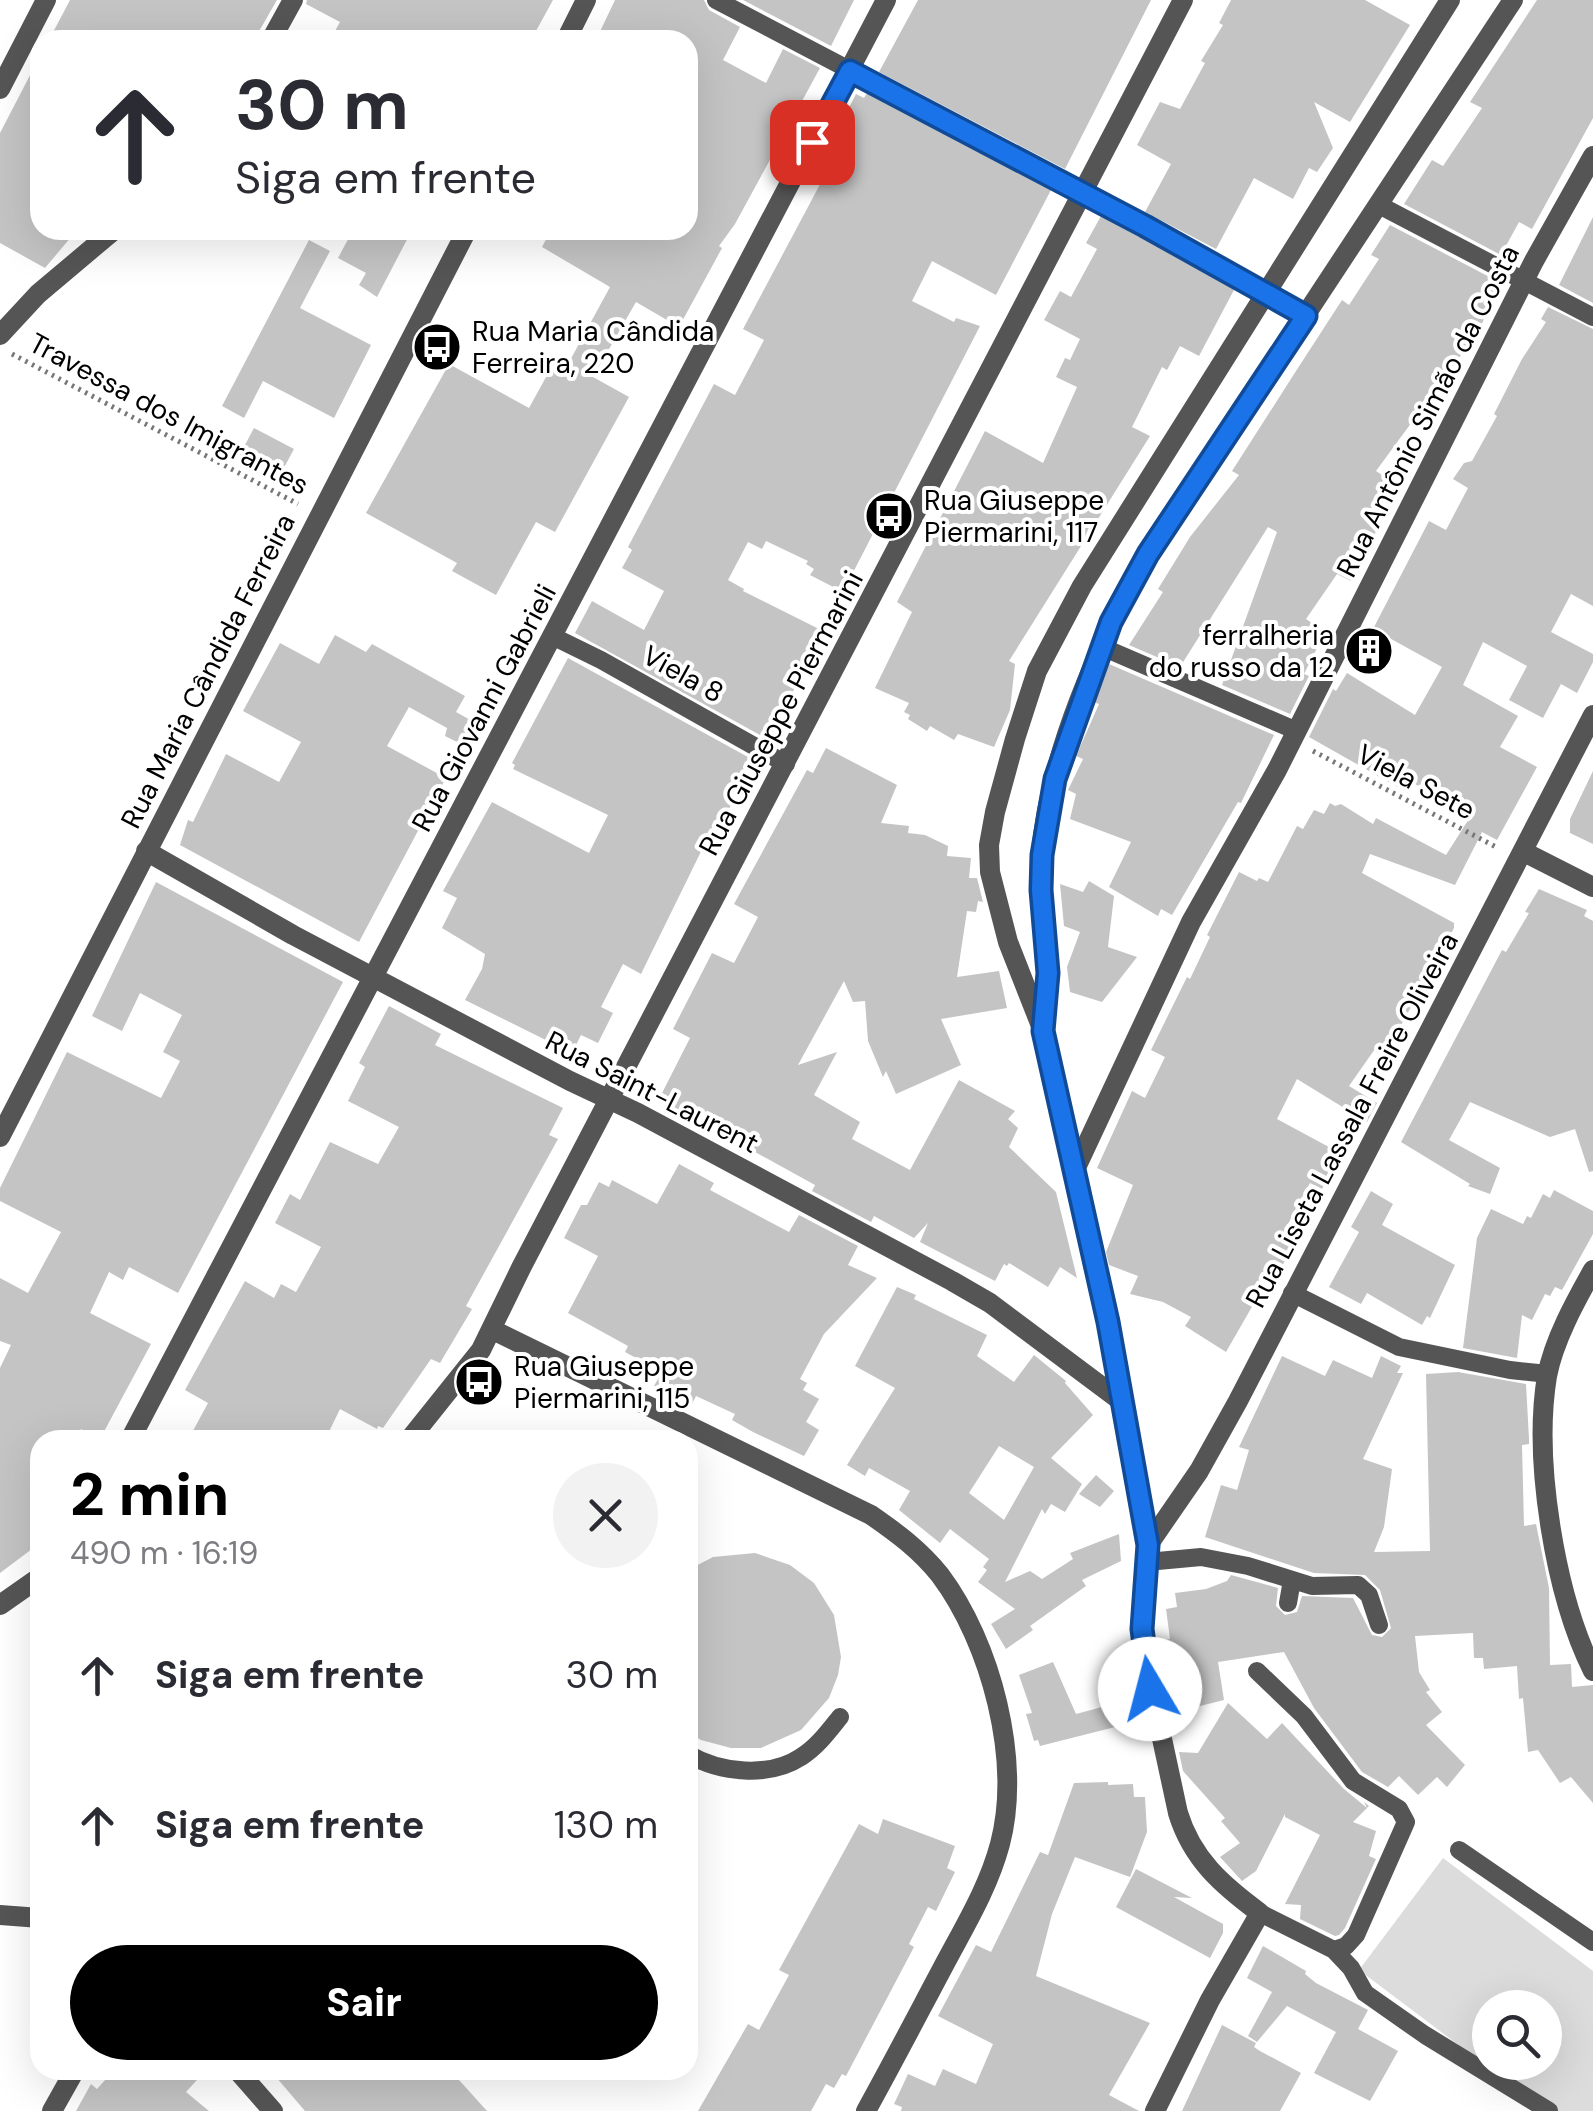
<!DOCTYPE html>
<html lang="pt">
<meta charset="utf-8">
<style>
body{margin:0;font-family:"DM Sans",sans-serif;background:#f2f2f3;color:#2b2b33;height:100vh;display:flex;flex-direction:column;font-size:38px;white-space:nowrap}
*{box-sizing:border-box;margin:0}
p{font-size:32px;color:#7c7c81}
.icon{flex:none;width:55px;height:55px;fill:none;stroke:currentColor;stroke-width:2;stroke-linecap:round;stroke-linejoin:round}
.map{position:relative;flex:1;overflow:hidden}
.details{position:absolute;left:30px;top:1430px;width:668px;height:650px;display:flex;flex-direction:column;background:#fff;border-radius:30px;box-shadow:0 10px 40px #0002}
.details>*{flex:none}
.hud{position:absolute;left:30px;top:30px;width:668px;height:210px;border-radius:30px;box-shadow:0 10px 40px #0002;background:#fff;color:#2b2b33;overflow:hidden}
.buttons{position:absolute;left:1472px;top:1990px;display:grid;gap:20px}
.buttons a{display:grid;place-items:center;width:90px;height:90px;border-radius:50%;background:#fff;box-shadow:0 10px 40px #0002;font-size:50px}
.pin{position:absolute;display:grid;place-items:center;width:85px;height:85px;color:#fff;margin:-42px;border-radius:20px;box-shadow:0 5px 15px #0006}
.me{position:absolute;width:110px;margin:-55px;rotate:352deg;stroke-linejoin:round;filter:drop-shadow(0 0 8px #0008)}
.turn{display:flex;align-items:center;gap:35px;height:210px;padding:0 40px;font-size:45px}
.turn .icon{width:130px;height:130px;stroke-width:2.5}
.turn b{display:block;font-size:70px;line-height:85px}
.round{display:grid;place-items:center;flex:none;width:105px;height:105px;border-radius:52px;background:#f2f2f3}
.headline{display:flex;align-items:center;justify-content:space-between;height:170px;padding:0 40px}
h1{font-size:60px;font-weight:800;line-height:75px;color:#000}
.button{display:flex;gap:20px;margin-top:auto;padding:20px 40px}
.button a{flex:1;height:115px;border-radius:60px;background:#000;color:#fff;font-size:40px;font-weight:800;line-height:115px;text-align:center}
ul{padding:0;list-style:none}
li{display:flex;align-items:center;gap:30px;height:150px;padding:0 40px}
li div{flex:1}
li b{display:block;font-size:38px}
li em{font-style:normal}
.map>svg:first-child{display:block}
.green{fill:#dcdcdc;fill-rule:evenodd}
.building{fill:#c4c4c4;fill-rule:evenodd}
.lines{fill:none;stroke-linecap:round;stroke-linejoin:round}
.path{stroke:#777;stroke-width:5;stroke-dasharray:2.5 5;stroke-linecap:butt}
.lane{stroke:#555;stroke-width:18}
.street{stroke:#555;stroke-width:20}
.route-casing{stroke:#114b97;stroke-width:25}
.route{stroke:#1a73e8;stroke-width:18}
.labels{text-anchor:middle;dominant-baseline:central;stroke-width:8;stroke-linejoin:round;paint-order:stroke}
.poi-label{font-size:28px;fill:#000;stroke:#fff;text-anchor:start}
.street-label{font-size:28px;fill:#000;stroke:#fff}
</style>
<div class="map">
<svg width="1593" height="2111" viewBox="0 0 1593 2111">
<rect width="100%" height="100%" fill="#fff"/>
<path class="green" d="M1443 1858 1593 1971V2111H1546L1359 1970ZM1490 2008H1545V2062H1490Z"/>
<path class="building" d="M70 0H277L254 40H49Z
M307 0H553L531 40H330L340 22 306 4Z
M615 0H704L709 10 740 27 723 60 766 83 783 49 820 68 735 224 719 246 722 248 679 327 636 302 593 377 629 397 555 532 536 522 496 595 452 571 457 563 366 513 449 364 529 408 557 357 568 364 610 287 542 247 551 230H688V40H596Z
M743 0H854L831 46Z
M918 0H1151L1065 169 879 72Z
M1231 0H1365L1410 25 1350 122 1314 102 1333 148 1317 172 1309 168 1293 199 1254 178 1216 249 1145 212 1171 164 1137 145 1160 102 1180 109 1205 63 1201 61 1223 25 1219 23Z
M1537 0H1593V118L1532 229 1519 222 1501 255 1404 204 1432 160 1443 166 1482 108 1470 102Z
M40 56V230H77L45 268 0 243V133Z
M867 93 1051 190 996 295 932 261 912 301 954 322 956 318 980 326 843 592 810 575 814 569 806 564 808 561 766 541 762 549 748 542 728 580 744 589 743 591 823 631 769 740 575 633 592 601 644 630 664 591 622 568 632 550 628 547 714 384 735 395 764 340 743 329 850 128 841 123 856 94 864 98Z
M1101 216 1235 288 1199 356 1180 346 1167 370 1162 367 1132 427 1150 436 1009 661 1015 664 1010 710 994 747 958 734 954 740 930 726 927 731 908 719 910 715 904 712 909 703 875 688 912 612 897 602 985 431 1043 463 1077 387 1056 377 1065 358 1070 360 1080 339 1044 320 1060 291 1071 297 1097 249 1086 243Z
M1593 217V303L1559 285Z
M1390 225 1501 283 1478 332 1376 471 1399 486 1351 581 1337 574 1306 619 1325 632 1304 674 1309 676 1290 714 1222 685 1277 532 1268 527 1180 667 1129 645 1163 592 1158 589 1190 537 1239 475 1232 471 1296 371 1342 300 1349 305 1379 259 1371 255Z
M353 230H412L377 297 359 285 366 273 338 258Z
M309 240 330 251 300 308 371 345 334 418 263 381 244 418 222 406Z
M1548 307 1593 329V606L1571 594 1551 632 1593 654V662L1577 693 1561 684 1543 718 1509 700 1527 666 1483 642 1463 685 1518 716 1500 747 1537 767 1497 840 1482 832 1455 885 1370 854 1362 873 1454 923V928L1387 1051 1377 1046 1349 1086 1377 1103 1367 1122 1297 1079 1277 1119 1340 1153 1322 1189 1310 1183 1280 1239 1292 1246 1280 1271 1263 1301 1257 1298 1226 1352 1185 1326 1191 1317 1163 1302 1130 1294 1138 1276 1109 1265 1106 1252 1133 1185 1097 1168 1132 1091 1145 1098 1165 1057 1151 1050 1187 977 1190 979 1210 937 1207 935 1239 872 1257 881 1259 878 1268 882 1297 826 1303 829 1314 810 1324 814 1330 803 1335 806 1341 804 1373 824 1376 818 1446 855 1472 814 1413 783 1408 793 1309 737 1333 689 1336 691 1347 673 1415 715 1442 667 1373 629 1429 521 1446 530 1468 488 1453 479 1464 463 1472 461 1497 416 1494 414 1522 359 1546 322 1541 319Z
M254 428 294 449 279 477 239 456Z
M335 635 366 652 372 644 465 696 456 712 474 722 463 745 445 736 447 728 409 707 387 746 446 778 359 942 180 845 188 820 193 822 226 754 279 782 301 742 243 711 280 643 319 664Z
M568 658 757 762 718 827 714 825 641 974 623 964 601 1007 613 1013 598 1043 581 1035 572 1053 465 1000 482 969 485 954 442 928 457 898 443 891 492 802 589 853 608 815 513 769 515 765 512 763Z
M1109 664 1274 735 1241 803 1238 802 1172 915 1161 909 1158 916 1109 887 1131 842 1070 819 1076 794 1068 790 1083 759 1076 756 1099 704 1093 702Z
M826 748 897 785 881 823 909 826 908 833 925 835 948 846 947 856 971 858 969 878H977L983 902 978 901 976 912 967 911 957 977 999 971 1007 1008 941 1019 961 1065 896 1094 886 1071 883 1077 868 1041 865 1001 853 1002 844 981 798 1065 837 1052 814 1095 860 1122 852 1139 910 1170 959 1080 1015 1111 1008 1119 1018 1128 1009 1147 1056 1192 1077 1278 1060 1267 1048 1287 1009 1263 1007 1266 1004 1264 995 1281 920 1242 928 1223 914 1238 874 1216 871 1222 812 1191 815 1185 659 1099 690 1038 673 1029 712 953 734 963 758 917 734 904 807 770 813 773Z
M1593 771V844L1570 833V819Z
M1089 881 1114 896 1108 947 1137 957 1102 1002 1070 992 1067 967 1080 932 1064 926 1060 884 1083 892Z
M156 882 343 982 178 1293 129 1267 123 1280 109 1272 90 1313 151 1344 100 1439 81 1429 76 1440H40V1543L0 1573V1368L11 1345 0 1341V1278L28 1293 61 1232 0 1201V1188L67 1052 161 1098 180 1061 163 1052 182 1015 140 993 122 1031 92 1016Z
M1539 889 1587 910 1584 916 1593 921V1171L1589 1172 1575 1129 1550 1137 1470 1102 1449 1140 1500 1168 1490 1194 1468 1186 1470 1184 1401 1142 1502 950 1506 952 1529 913 1525 912Z
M389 1006 441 1034 435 1045 563 1108 549 1135 558 1139 466 1306 472 1309 440 1363 431 1359 383 1428 378 1426 377 1429 340 1409 325 1440H188L208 1403 185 1390 245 1281 274 1298 281 1284 296 1292 321 1247 275 1223 290 1194 300 1200 330 1142 378 1164 399 1127 348 1101 365 1067 359 1063Z
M679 1164 714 1183 710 1190 789 1232 799 1215 858 1246 848 1265 877 1278 824 1334 800 1379 807 1383 803 1390 819 1399 806 1422 819 1430 804 1456 753 1432 732 1420 735 1414 696 1396 692 1404 654 1386 662 1372 625 1352 628 1346 568 1313 598 1256 564 1238 581 1205H587L599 1182 609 1187 612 1180 657 1204Z
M1554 1190 1593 1211V1234L1562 1290 1555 1287 1550 1296 1545 1294 1532 1320 1522 1315 1517 1358 1463 1348 1477 1238 1491 1209 1523 1224 1527 1216 1531 1218 1543 1194 1550 1198Z
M1371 1191 1393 1204 1382 1225 1455 1265 1430 1318 1427 1316 1422 1325 1367 1293 1361 1304 1329 1287 1359 1232 1351 1227Z
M897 1287 916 1295 914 1299 987 1335 977 1356 1014 1382 1034 1355 1066 1381 1065 1383 1093 1415 1051 1458 1082 1484 1065 1512 1051 1504 1045 1514 1042 1509 1005 1582 1030 1571 1042 1579 1073 1559 1070 1553 1119 1534 1121 1561 1082 1580 1086 1586 1030 1626 1033 1630 1006 1649 991 1624 1015 1609 978 1582 987 1570 983 1567 989 1559 950 1529 940 1543 899 1510 910 1491 869 1468 865 1476 847 1465 895 1388 855 1366ZM999 1446 1034 1467 1004 1520 969 1493Z
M1282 1356 1325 1376 1333 1360 1372 1378 1381 1356 1401 1366 1397 1373H1403L1363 1459 1392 1469 1384 1527 1374 1552 1430 1551 1426 1374 1458 1372 1526 1384 1529 1439V1444L1522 1445 1524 1526 1536 1524 1549 1588 1550 1665 1571 1664 1572 1687 1593 1685V1803L1571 1777 1560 1783 1538 1750 1528 1752 1523 1698 1519 1699 1517 1666 1484 1669 1483 1658H1474L1473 1633 1415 1636 1419 1672 1430 1690 1426 1692 1442 1712 1426 1725 1465 1765 1447 1787 1437 1777 1418 1795 1399 1776 1388 1787 1362 1772 1314 1708 1284 1652 1218 1662 1224 1700 1172 1713 1159 1641 1170 1639 1166 1609 1177 1607 1175 1593 1206 1589 1227 1581 1231 1575 1278 1588 1276 1606 1285 1615 1297 1612 1302 1596 1353 1598 1372 1635 1382 1637 1391 1628 1380 1590 1365 1575 1314 1573 1205 1537 1221 1485 1237 1490 1249 1450 1239 1447Z
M1096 1475 1114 1491 1100 1507 1079 1494Z
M755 1553 790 1565 814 1583 834 1615 841 1657 838 1675 829 1698 801 1730 761 1748H731L701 1740 688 1732V1570L713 1557Z
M1053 1662 1076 1714 1117 1703 1123 1725 1040 1746 1038 1740 1034 1741 1026 1714 1032 1713 1019 1675Z
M1228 1703 1267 1739 1282 1723 1344 1789 1367 1808 1364 1802 1369 1806 1353 1822 1376 1831 1369 1856 1376 1859 1345 1928 1339 1935 1335 1936 1300 1919 1301 1905 1285 1904 1320 1835 1285 1817V1814L1256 1871 1242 1881 1220 1857 1240 1843 1221 1821 1225 1818 1183 1771 1179 1752 1198 1753Z
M1108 1782V1785L1133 1784 1134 1797H1145L1147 1832 1130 1877 1075 1857 1052 1914 1036 1976 1150 2023 1109 2095 1139 2111H901L902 2107 894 2104 908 2074 935 2086 943 2069 976 2084 993 2044 938 2016 976 1945 991 1952 1040 1852 1048 1855 1074 1783Z
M883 1819 955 1846 947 1868 955 1872 936 1911 928 1907 909 1944 914 1947 846 2076 842 2074 834 2088 826 2084 811 2111H698L748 2024 759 2030 789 1975 779 1970 859 1824 878 1834Z
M1136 1869 1192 1898 1174 1897 1223 1924V1933L1210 1958 1116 1907Z
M1263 1946 1306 1971 1305 1974 1316 1983 1368 2010 1358 2029 1398 2051 1370 2101 1314 2073 1336 2032 1287 2006 1257 2042 1248 2036 1272 1992 1247 1978Z
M1222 2025 1256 2043 1254 2047 1260 2051 1301 2073 1280 2111H1182Z
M114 2070H206L186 2092 209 2111H76L91 2084 97 2089Z
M270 2070H450L487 2111H305Z"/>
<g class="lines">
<path class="path" d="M12 354 298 504
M1313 751 1498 848"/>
<path class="lane" d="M716 0 1084 193 1267 291 1306 316
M1379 205 1593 317
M552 636 601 660 786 764
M1102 647 1297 731
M1292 1293 1399 1347 1510 1370 1548 1374
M1147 1562 1201 1557 1248 1566 1312 1586 1358 1585 1369 1595 1379 1625
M1288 1603 1292 1580
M1257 1671 1304 1716 1353 1781 1399 1809 1406 1822 1356 1935 1346 1946 1334 1950 1260 1913
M688 1754C720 1773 769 1778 801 1757 817 1747 828 1732 840 1717
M1459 1850 1593 1942
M1334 1950 1351 1968 1365 1993 1425 2035 1549 2111"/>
<path class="street" d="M271 40 293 0
M566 40 586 0
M0 89 46 0
M0 335 38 294 114 230
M146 851 293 935 570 1081 638 1113 952 1281 990 1303 1121 1401
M1524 852 1593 887
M1043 1024C1045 1006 1048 988 1048 970 1047 932 1039 894 1041 855 1049 753 1100 643 1148 554L1513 0
M0 1137 467 230
M1073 1174 1191 922 1277 770 1534 261 1593 156
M1593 1270C1575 1302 1554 1340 1547 1376 1533 1461 1555 1595 1593 1671
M493 1330 871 1515C897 1533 920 1550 940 1575 991 1643 1022 1760 1000 1844 988 1889 963 1929 942 1969 917 2016 892 2064 866 2111
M130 1440 886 0
M409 1440 481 1350 521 1268 1183 0
M1148 1545 1199 1471 1238 1401 1593 715
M0 1605 40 1577
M0 1915 40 1918
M237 2070 273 2111
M52 2111 75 2070
M1155 2111 1210 2000 1260 1913C1222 1885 1192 1859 1178 1813L1144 1655 1142 1607 1148 1545 1108 1323 1043 1031 1008 942 990 872 989 845 995 812 1015 739 1037 671 1082 586 1450 0"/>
</g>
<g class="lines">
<g class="route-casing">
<path id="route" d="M812 142 850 71 1145 226 1306 316 1148 554 1111 622 1055 779 1042 855 1041 890 1048 973 1043 1031 1108 1322 1148 1545 1142 1629 1150 1689"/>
</g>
<use href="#route" class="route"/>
</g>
<defs>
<g id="bus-disc" transform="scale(2.5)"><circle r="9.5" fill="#000" stroke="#fff"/><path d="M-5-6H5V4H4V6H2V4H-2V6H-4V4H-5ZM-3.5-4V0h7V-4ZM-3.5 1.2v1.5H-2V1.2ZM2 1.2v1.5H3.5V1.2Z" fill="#fff"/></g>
<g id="building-disc" transform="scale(2.5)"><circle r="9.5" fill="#000" stroke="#fff"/><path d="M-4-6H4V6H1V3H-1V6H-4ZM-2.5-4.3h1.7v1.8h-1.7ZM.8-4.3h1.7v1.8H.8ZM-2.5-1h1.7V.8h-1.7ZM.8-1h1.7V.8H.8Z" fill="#fff"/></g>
</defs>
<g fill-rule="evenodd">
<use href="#bus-disc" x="437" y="347"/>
<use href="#bus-disc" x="889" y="516"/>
<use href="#building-disc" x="1369" y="651"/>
<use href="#bus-disc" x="479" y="1382"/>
</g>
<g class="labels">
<g class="poi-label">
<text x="472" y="331">Rua Maria Cândida<tspan x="472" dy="32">Ferreira, 220</tspan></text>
<text x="924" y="500">Rua Giuseppe<tspan x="924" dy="32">Piermarini, 117</tspan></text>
<text x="1334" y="635" text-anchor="end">ferralheria<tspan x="1334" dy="32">do russo da 12</tspan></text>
<text x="514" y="1366">Rua Giuseppe<tspan x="514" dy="32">Piermarini, 115</tspan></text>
</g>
<g class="street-label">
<text transform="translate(1428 411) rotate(-63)">Rua Antônio Simão da Costa</text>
<text transform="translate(169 414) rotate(28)">Travessa dos Imigrantes</text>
<text transform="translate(208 671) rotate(-63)">Rua Maria Cândida Ferreira</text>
<text transform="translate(683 674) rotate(29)">Viela 8</text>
<text transform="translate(484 708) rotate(-62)">Rua Giovanni Gabrieli</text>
<text transform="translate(781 713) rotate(-62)">Rua Giuseppe Piermarini</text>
<text transform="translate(1416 782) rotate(28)">Viela Sete</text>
<text transform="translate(652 1092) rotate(27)">Rua Saint-Laurent</text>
<text transform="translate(1352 1120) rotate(-62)">Rua Liseta Lassala Freire Oliveira</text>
</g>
</g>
</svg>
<div class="buttons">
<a><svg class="icon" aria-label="search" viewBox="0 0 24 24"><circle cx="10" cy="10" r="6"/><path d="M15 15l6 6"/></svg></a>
</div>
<div class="pin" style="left:812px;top:142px;background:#d93025"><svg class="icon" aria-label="arrive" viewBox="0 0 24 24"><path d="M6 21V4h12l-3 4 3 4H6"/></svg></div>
<svg class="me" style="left:1150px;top:1689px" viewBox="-20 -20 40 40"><circle r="19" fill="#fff"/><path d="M0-13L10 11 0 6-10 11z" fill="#1a73e8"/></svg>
<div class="hud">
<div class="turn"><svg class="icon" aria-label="ahead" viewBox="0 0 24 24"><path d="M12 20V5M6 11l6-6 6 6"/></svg><div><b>30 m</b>Siga em frente</div></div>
</div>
<section class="details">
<div class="headline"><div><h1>2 min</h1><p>490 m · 16:19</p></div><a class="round"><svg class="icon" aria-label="close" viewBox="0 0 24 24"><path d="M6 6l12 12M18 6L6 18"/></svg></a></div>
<ul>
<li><svg class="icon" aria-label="ahead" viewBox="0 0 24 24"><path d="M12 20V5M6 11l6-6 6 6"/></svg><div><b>Siga em frente</b></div><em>30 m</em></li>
<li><svg class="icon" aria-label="ahead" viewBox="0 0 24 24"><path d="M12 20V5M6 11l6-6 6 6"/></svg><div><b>Siga em frente</b></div><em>130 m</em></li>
</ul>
<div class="button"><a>Sair</a></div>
</section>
</div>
